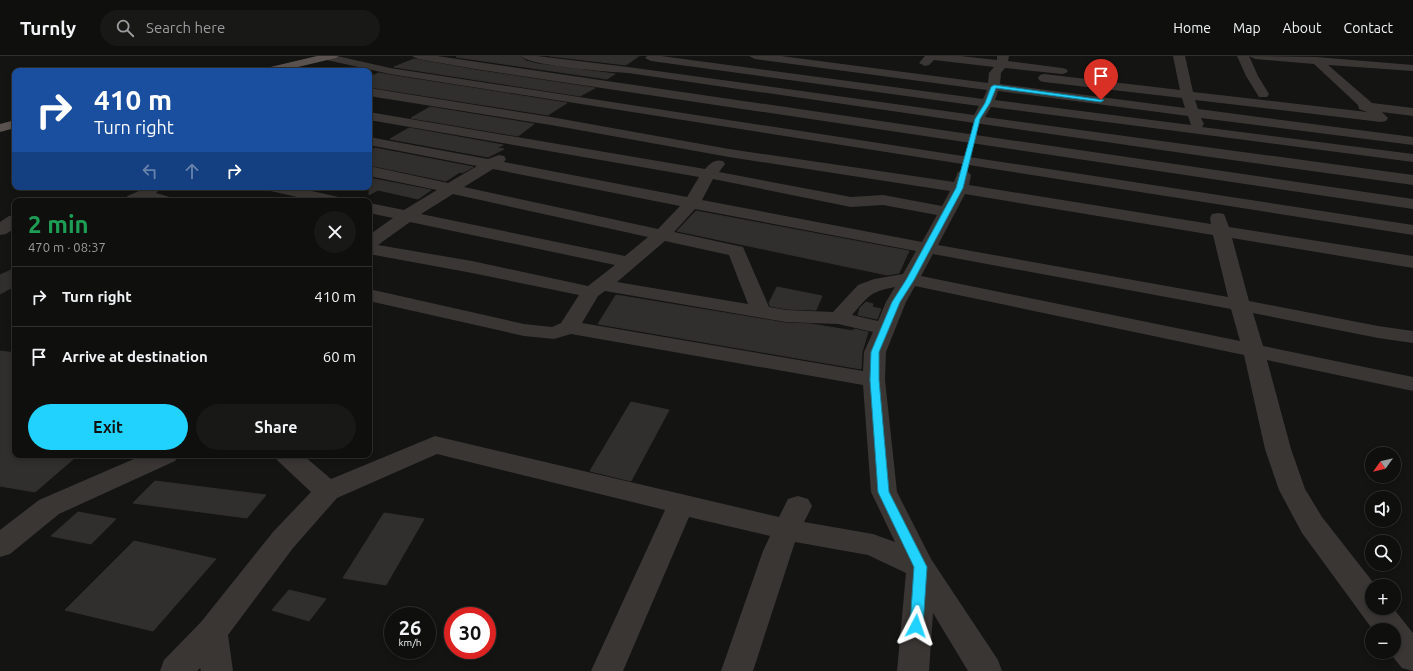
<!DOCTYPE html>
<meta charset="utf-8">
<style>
body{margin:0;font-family:Ubuntu,sans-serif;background:#181817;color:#f1f3f6;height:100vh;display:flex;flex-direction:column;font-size:15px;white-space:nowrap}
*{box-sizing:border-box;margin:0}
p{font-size:13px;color:#9b9c9e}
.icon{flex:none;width:22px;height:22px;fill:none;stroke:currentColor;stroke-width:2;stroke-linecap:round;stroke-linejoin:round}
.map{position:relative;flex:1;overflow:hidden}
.details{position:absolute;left:12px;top:142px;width:360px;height:260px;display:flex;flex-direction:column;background:#0f0f0e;border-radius:8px;box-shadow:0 2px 6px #0003,0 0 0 1px #2f2f2e}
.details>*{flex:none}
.banner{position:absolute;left:12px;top:12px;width:360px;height:122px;border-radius:8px;box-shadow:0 2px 6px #0003,0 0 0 1px #2f2f2e;background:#1a4fa0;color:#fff;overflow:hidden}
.needle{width:26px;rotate:236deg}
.controls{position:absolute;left:1365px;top:391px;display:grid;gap:8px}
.controls a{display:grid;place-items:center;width:36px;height:36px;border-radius:50%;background:#0f0f0e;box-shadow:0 2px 6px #0003,0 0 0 1px #2f2f2e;font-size:20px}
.speed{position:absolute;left:384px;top:551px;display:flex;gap:8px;font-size:20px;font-weight:700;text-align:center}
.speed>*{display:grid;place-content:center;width:52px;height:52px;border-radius:50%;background:#0f0f0e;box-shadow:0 2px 6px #0003,0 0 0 1px #2f2f2e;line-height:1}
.speed small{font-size:10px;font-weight:400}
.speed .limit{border:6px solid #d22;background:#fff;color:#111}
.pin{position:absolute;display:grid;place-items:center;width:34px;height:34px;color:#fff;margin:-41px -17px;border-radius:50% 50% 50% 0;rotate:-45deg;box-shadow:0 0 4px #0007}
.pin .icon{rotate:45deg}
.me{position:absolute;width:44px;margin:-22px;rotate:4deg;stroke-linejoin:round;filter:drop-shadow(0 0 3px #0008)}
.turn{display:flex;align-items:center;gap:14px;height:84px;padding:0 16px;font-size:18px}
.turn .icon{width:52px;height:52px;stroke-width:2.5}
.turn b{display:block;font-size:28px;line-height:34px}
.lanes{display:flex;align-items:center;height:38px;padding:0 16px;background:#0003;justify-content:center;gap:20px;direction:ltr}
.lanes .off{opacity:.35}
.round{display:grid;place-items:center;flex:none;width:42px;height:42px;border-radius:21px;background:#181817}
.overview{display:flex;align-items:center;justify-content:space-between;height:68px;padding:0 16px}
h1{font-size:24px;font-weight:600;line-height:30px;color:#1e9e55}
.cta{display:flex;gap:8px;margin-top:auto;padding:8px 16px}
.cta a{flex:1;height:46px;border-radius:24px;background:#21d2fe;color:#111;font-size:16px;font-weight:600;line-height:46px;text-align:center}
.cta a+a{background:#181817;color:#f1f3f6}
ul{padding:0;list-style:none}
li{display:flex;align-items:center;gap:12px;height:60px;padding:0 16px;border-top:1px solid #2f2f2e}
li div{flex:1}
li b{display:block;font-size:15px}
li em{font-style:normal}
header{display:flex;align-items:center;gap:24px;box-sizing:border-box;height:56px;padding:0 20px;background:#0f0f0e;border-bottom:1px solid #2f2f2e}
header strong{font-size:19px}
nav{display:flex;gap:22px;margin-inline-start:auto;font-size:14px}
.search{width:280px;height:36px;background:#181817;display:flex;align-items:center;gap:10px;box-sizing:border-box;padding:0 14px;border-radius:22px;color:#9b9c9e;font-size:15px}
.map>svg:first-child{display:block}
.building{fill:#312f2d;stroke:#312f2c}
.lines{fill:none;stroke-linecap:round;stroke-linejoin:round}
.street{fill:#3a3633;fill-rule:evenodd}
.primary{fill:#59524f;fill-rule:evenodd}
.route{fill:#21d2fe;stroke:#1588a5}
</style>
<header>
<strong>Turnly</strong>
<div class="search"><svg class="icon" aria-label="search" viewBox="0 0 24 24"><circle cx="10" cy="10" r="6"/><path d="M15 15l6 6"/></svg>Search here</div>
<nav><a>Home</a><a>Map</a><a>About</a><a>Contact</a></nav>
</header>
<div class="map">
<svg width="1413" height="615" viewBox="0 0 1413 615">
<rect width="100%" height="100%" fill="#141413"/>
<path class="building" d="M459 0H520L526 5 538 8 615 18 607 23 456 1Z
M550 0H639L626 9Z
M414 3 475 14 595 32 580 40 394 11Z
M379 17 390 19 567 47 548 59 369 31V21Z
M430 51 534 68 518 80 411 62Z
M409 72 503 89 497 92 504 93 488 101 390 83Z
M375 92 473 111 462 117 460 116 446 125 369 109V95Z
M369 122 431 134 418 143 378 134 369 139Z
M696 155 909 195 899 217 887 219 677 175Z
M15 212V230L0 238V219Z
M777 231 822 240 816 254 786 253 770 250 769 247Z
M616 239 786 267 811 268 854 275V273L868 276 862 296 861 313 598 268Z
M866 246 873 248 872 251 881 253 877 263 858 259 860 252Z
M0 295 15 297V399H78L35 436 0 430Z
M631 346 669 354 631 425 590 415Z
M155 425 266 439 247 462 133 447Z
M78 456 116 463 91 488 51 480Z
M384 457 424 463 386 529 343 522Z
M134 485 216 503 153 575 65 554Z
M289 534 326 543 309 565 272 554Z"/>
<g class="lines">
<path class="street" d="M321 0H337L390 12 1413 169V179L390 18 322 3Z
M412 0H437L1413 143V153L475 13 418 3Z
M521 0H537L628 11 974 59 979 50 651 5 645 2 647 0H661L983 43 987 34 755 3 749 0H781L988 27 989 17 994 11 934 4 929 9 925 10 919 7 925 0H960L997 4V0H1009L1008 5 1062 12 1066 13 1068 15 1066 17 1062 18 1005 12 1001 17 1000 28 1185 52 1182 42 1044 26 1040 25 1038 22 1040 19 1044 18 1180 34 1173 0H1185L1193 36 1367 56 1359 53 1358 49 1314 8 1255 3 1249 0 1316 1 1413 9V15L1328 9 1372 47 1413 52V60L1382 56 1388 62 1386 65 1381 66 1195 44 1198 53 1413 81V89L1201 62 1204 68 1202 71 1413 98V106L991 51 985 61 1413 119V129L1203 100 628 17C611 16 529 10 521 0ZM998 35 1188 60 1191 69 995 44Z
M1237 0H1249L1258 20 1269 38 1267 41H1259L1246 20Z
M369 32 551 61 729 93 954 126 958 116 963 114 968 116 971 119 969 129 1211 168 1210 162 1212 158 1218 157 1224 158 1229 171 1413 200V212L1232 182 1249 245 1378 270 1413 275V287L1378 282 1253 257 1263 290 1413 321V335L1267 304 1291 393 1305 433 1322 461 1376 530H1372V552H1393L1413 577V615L1402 612 1389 596H1394V574H1373L1302 477 1279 434 1265 393 1244 299 915 230 906 246 886 296 885 324 897 436 931 503 998 604 1002 615H968L933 557 929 615H897L906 517 868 499 795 486 753 615H721L763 495 770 480 689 461 623 615H591L665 454 437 398 337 442 293 492 228 579 233 615H201L200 612 197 615H160L164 604 201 566 273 476 311 436 278 405 274 399H303L331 423 435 380 779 461 788 443 798 440 808 443 812 450 804 466 873 478 895 486 871 436 863 329 571 278 554 283 524 280 369 245V233L524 268 552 271 561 267 579 239 472 217 369 198V179L393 162 369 157V147L404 154 437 134 369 120V110L448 127 477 110 369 89V81L488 103 499 99 504 100 506 103 504 106 687 141 699 121 369 64V56L705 113C711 107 714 103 723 105L725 108 719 116 851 141 883 139 942 150 950 135 729 101 551 69 369 40ZM493 113 680 150 658 173 464 131ZM713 123 851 151 883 149 937 159 922 186 702 144ZM453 138 648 181 625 200 421 158ZM965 138 1213 179 1228 241 938 189ZM695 153 916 195 903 218 874 223 858 229 833 256 786 254 769 251 743 191 674 176ZM410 166 615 209 588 230 472 205 378 189ZM665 185 729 199 748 248 617 226ZM933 198 1231 253 1240 285 921 220ZM895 231 886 246 878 265 852 259C869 240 869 236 895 231ZM605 235 786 266 838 268 873 276 864 296 863 315 582 267 598 240Z
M145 131H162L156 137 173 142 175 145H122C127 138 138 137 145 131Z
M264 131H294L343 142 345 145H315L266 134Z
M15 159V172L6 178 0 179V166L9 160Z
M143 399H179L175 405 59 458 10 498 0 501V474L39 444Z"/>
<path class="primary" d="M317 0H338L336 2 281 15H260L262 13Z
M15 64V72L0 76V68Z"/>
</g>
<path class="route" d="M994 29 1104 44 1101 46 996 32 990 47 980 63 963 132 914 224 900 246 879 296V324L889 436 927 511 923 570 921 574 916 576 912 574 910 570 914 511 878 436 870 324 871 296 892 246 906 224 956 132 975 63 985 47 991 31Z"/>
</svg>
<div class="controls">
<a><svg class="needle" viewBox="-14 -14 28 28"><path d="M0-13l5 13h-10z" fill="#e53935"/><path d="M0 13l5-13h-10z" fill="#9b9c9e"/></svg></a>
<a><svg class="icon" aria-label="sound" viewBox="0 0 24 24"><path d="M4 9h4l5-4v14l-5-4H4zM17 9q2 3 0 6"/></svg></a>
<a><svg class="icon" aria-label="search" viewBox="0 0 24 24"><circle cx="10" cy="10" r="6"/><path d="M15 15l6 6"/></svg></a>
<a>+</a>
<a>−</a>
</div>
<div class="speed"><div>26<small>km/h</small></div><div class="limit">30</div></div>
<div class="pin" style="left:1101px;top:44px;background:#d93025"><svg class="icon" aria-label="arrive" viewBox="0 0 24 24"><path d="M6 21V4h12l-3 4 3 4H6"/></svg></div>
<svg class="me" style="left:916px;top:570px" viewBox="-20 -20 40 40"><path d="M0-17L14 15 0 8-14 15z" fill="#21d2fe" stroke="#fff" stroke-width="4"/></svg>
<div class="banner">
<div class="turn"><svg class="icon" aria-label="right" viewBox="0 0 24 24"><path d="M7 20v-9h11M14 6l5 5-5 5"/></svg><div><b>410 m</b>Turn right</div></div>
<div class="lanes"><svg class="icon off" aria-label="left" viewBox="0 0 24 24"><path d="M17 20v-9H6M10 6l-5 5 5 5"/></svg><svg class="icon off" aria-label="ahead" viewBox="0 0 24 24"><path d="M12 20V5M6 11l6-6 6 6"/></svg><svg class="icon" aria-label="right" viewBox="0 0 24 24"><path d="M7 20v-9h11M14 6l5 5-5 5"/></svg></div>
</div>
<section class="details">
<div class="overview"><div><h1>2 min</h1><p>470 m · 08:37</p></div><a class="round"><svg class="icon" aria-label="close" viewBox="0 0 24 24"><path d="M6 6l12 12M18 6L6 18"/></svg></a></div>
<ul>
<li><svg class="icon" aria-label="right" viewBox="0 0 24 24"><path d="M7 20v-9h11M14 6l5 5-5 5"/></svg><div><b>Turn right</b></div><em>410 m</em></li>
<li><svg class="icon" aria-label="arrive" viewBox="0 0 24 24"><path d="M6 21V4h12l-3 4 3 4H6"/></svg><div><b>Arrive at destination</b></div><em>60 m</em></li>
</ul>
<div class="cta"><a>Exit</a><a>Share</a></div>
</section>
</div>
